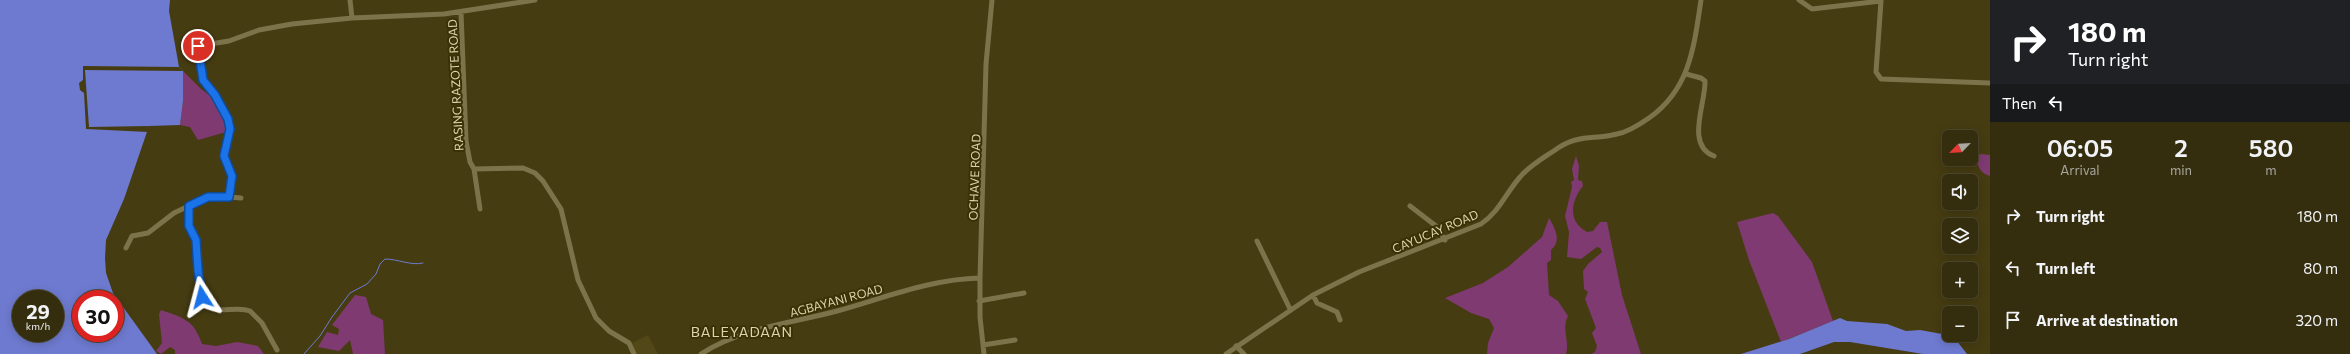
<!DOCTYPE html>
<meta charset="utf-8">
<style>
body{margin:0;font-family:Commissioner,sans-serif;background:#3c3517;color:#f1f3f6;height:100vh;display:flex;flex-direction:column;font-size:15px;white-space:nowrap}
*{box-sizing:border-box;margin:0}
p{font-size:13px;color:#a9a89e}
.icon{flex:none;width:22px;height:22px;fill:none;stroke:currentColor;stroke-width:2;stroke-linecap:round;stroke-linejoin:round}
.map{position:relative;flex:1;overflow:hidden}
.drawer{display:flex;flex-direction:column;background:#342d0e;width:360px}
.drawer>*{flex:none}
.banner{background:#202124;color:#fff;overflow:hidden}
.needle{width:26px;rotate:245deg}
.buttons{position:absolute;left:1942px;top:130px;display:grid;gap:8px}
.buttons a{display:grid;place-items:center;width:36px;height:36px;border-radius:6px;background:#342d0e;box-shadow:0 2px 10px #0003,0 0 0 1px #4e492e;font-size:20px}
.speed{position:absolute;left:12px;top:290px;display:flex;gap:8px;font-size:20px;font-weight:700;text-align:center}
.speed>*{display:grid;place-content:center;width:52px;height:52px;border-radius:50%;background:#342d0e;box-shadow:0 2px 10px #0003,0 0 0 1px #4e492e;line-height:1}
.speed small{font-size:10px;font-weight:400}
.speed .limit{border:6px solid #d22;background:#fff;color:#111}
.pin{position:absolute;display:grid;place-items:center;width:34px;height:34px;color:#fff;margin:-17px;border:2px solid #fff;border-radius:50%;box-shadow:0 1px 4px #0007}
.me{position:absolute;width:44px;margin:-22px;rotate:351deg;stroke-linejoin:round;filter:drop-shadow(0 0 3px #0008)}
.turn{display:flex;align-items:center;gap:14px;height:84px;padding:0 12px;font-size:18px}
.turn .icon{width:52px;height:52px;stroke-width:2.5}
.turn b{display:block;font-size:28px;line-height:34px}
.then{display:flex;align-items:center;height:38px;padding:0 12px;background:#0003;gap:8px;font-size:15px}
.eta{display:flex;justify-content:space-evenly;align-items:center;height:68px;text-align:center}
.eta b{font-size:24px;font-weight:600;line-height:28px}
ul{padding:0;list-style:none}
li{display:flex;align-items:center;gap:12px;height:52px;padding:0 12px}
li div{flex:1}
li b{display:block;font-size:15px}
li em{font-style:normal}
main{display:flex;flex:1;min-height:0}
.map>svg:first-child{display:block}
.built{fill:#524717}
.green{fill:#7f3a71}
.water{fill:#6e7acf;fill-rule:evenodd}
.pier{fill:#463c12}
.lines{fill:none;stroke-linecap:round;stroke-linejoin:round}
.stream{stroke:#6e7acf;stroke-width:1}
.minor{stroke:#7d734b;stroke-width:5}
.route-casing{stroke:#114b97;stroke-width:10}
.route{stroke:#1a73e8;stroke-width:7}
.labels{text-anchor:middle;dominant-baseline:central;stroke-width:4;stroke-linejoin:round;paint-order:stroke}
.street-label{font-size:12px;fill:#ddd4af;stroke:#3b3105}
.quarter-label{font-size:14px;letter-spacing:1px;fill:#ddd4af;stroke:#3b3105}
</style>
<main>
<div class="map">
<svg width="1990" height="354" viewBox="0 0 1990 354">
<rect width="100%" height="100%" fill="#463c12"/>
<path class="built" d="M648 335 658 354H634L630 344Z"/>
<path class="green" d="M183 71 201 89 221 104 230 129 226 132 198 140 190 127 180 125 183 101Z
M1980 154 1990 155V176C1981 174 1978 167 1976 158Z
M1576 156 1579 166 1578 180 1582 181 1583 186C1571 201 1567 221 1587 232L1593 231 1600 222H1607L1622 295 1641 354H1591L1595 352 1597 346 1592 333 1596 328 1585 299 1588 292 1584 289 1583 271 1588 264 1602 252 1600 248 1597 247 1581 259 1567 257 1569 232 1565 216 1572 187 1571 182 1574 180 1572 169Z
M1773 213 1778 216 1812 262 1833 321 1781 342 1749 260 1737 222Z
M1549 218C1555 228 1562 241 1551 250V260L1547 263 1549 295 1558 301 1568 316C1561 329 1570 341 1566 354H1487L1488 343 1494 328 1489 319 1471 313 1445 298 1483 283 1508 267 1542 237Z
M355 295 366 297 371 314 383 320 385 354H353L350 340 339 351 318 347 327 332 338 335 339 329 332 325Z
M161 310C184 318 194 320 202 344L216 346 237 342 258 346 264 354H175V350L170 347 161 354 156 351 162 343 159 314Z"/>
<path class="water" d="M0 0H170L169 11 179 67 183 71V101L180 125 149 126 124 199 106 240 105 258 106 273 113 293 157 354H0ZM21 299H55V333H21ZM81 299H115V333H81Z
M1840 318 1847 321 1887 324 1906 331 1920 330 1953 336 1967 354H1923L1850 342H1834L1800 354H1741L1789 339Z"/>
<path class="pier" d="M83 66 179 67 183 71 85 70 89 127 149 126 148 132 86 129 84 93 80 90 79 83 83 80Z"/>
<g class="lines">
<path class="stream" d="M304 354 320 336 332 317 350 293 367 284 376 274 380 264 385 259C398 259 411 266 423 263"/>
<path class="minor" d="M350 0 352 18
M1799 0 1812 9 1881 1 1876 72 1881 79 1990 83
M461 12 466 141 470 162 474 169 480 209
M198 46 203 80 215 95 228 119 230 129 224 156 232 176 229 197 241 198
M185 48 229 41 259 30 292 24 352 18 444 14 535 0
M1686 74 1701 78 1705 81C1706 103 1685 145 1714 156
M474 169 523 168 535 173 543 181 561 209 578 280 596 318 609 331 629 343 634 354
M189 206V226L196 240 198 270 204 304C216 316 236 305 250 311L262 323 277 350
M1410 206 1436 226 1445 240
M1257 241 1290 309
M126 248 132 236 148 233 174 213 199 201 208 197H229
M1313 295 1317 303 1337 312 1340 320
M979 301 1024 293
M983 345 1015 340
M1236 346 1244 354
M701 354C741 328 792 323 837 311 884 298 931 279 980 278
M984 354 980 317V278L986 64 992 0
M1226 354 1313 295 1359 272 1481 224C1499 212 1506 193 1520 177 1530 165 1545 157 1558 148 1579 134 1594 140 1617 134 1628 132 1639 125 1649 118 1690 89 1694 47 1701 0"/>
</g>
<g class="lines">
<g class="route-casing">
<path id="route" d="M198 46 203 80 215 95 228 119 230 129 224 156 232 176 229 197H208L189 206V226L196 240 198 270 202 297"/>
</g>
<use href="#route" class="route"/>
</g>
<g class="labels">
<g class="street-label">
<text transform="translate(455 85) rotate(-93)">RASING RAZOTE ROAD</text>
<text transform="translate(974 177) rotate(-88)">OCHAVE ROAD</text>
<text transform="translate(1435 231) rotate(-23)">CAYUCAY ROAD</text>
<text transform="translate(836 300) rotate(-15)">AGBAYANI ROAD</text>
</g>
<g class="quarter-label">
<text x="742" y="331">BALEYADAAN</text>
</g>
</g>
</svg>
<div class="buttons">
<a><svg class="needle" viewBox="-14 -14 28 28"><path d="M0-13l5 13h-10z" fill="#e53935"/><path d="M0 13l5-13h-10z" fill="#a9a89e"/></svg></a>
<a><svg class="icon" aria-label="sound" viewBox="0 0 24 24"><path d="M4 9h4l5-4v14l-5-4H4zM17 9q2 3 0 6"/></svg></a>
<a><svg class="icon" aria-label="layers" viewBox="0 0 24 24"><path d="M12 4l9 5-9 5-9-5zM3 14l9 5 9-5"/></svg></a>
<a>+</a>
<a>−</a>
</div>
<div class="speed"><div>29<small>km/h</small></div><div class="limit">30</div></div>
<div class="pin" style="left:198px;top:46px;background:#d93025"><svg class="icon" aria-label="arrive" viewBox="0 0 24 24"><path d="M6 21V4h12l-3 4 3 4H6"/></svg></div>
<svg class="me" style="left:202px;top:297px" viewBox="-20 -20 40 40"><path d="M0-17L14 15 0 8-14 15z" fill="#1a73e8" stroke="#fff" stroke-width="4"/></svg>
</div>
<section class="drawer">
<div class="banner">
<div class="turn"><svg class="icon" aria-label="right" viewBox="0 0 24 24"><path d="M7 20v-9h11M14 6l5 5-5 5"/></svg><div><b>180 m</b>Turn right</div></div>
<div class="then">Then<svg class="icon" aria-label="left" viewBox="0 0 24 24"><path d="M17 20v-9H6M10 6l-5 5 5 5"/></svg></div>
</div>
<div class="eta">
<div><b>06:05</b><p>Arrival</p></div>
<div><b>2</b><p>min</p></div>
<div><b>580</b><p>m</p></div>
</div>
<ul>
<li><svg class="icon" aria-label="right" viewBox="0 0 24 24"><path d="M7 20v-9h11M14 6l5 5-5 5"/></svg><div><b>Turn right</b></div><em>180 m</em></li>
<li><svg class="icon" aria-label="left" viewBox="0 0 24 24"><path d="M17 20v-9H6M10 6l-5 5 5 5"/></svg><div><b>Turn left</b></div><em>80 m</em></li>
<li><svg class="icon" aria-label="arrive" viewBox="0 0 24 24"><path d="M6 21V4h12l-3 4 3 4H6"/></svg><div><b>Arrive at destination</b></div><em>320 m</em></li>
</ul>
</section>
</main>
